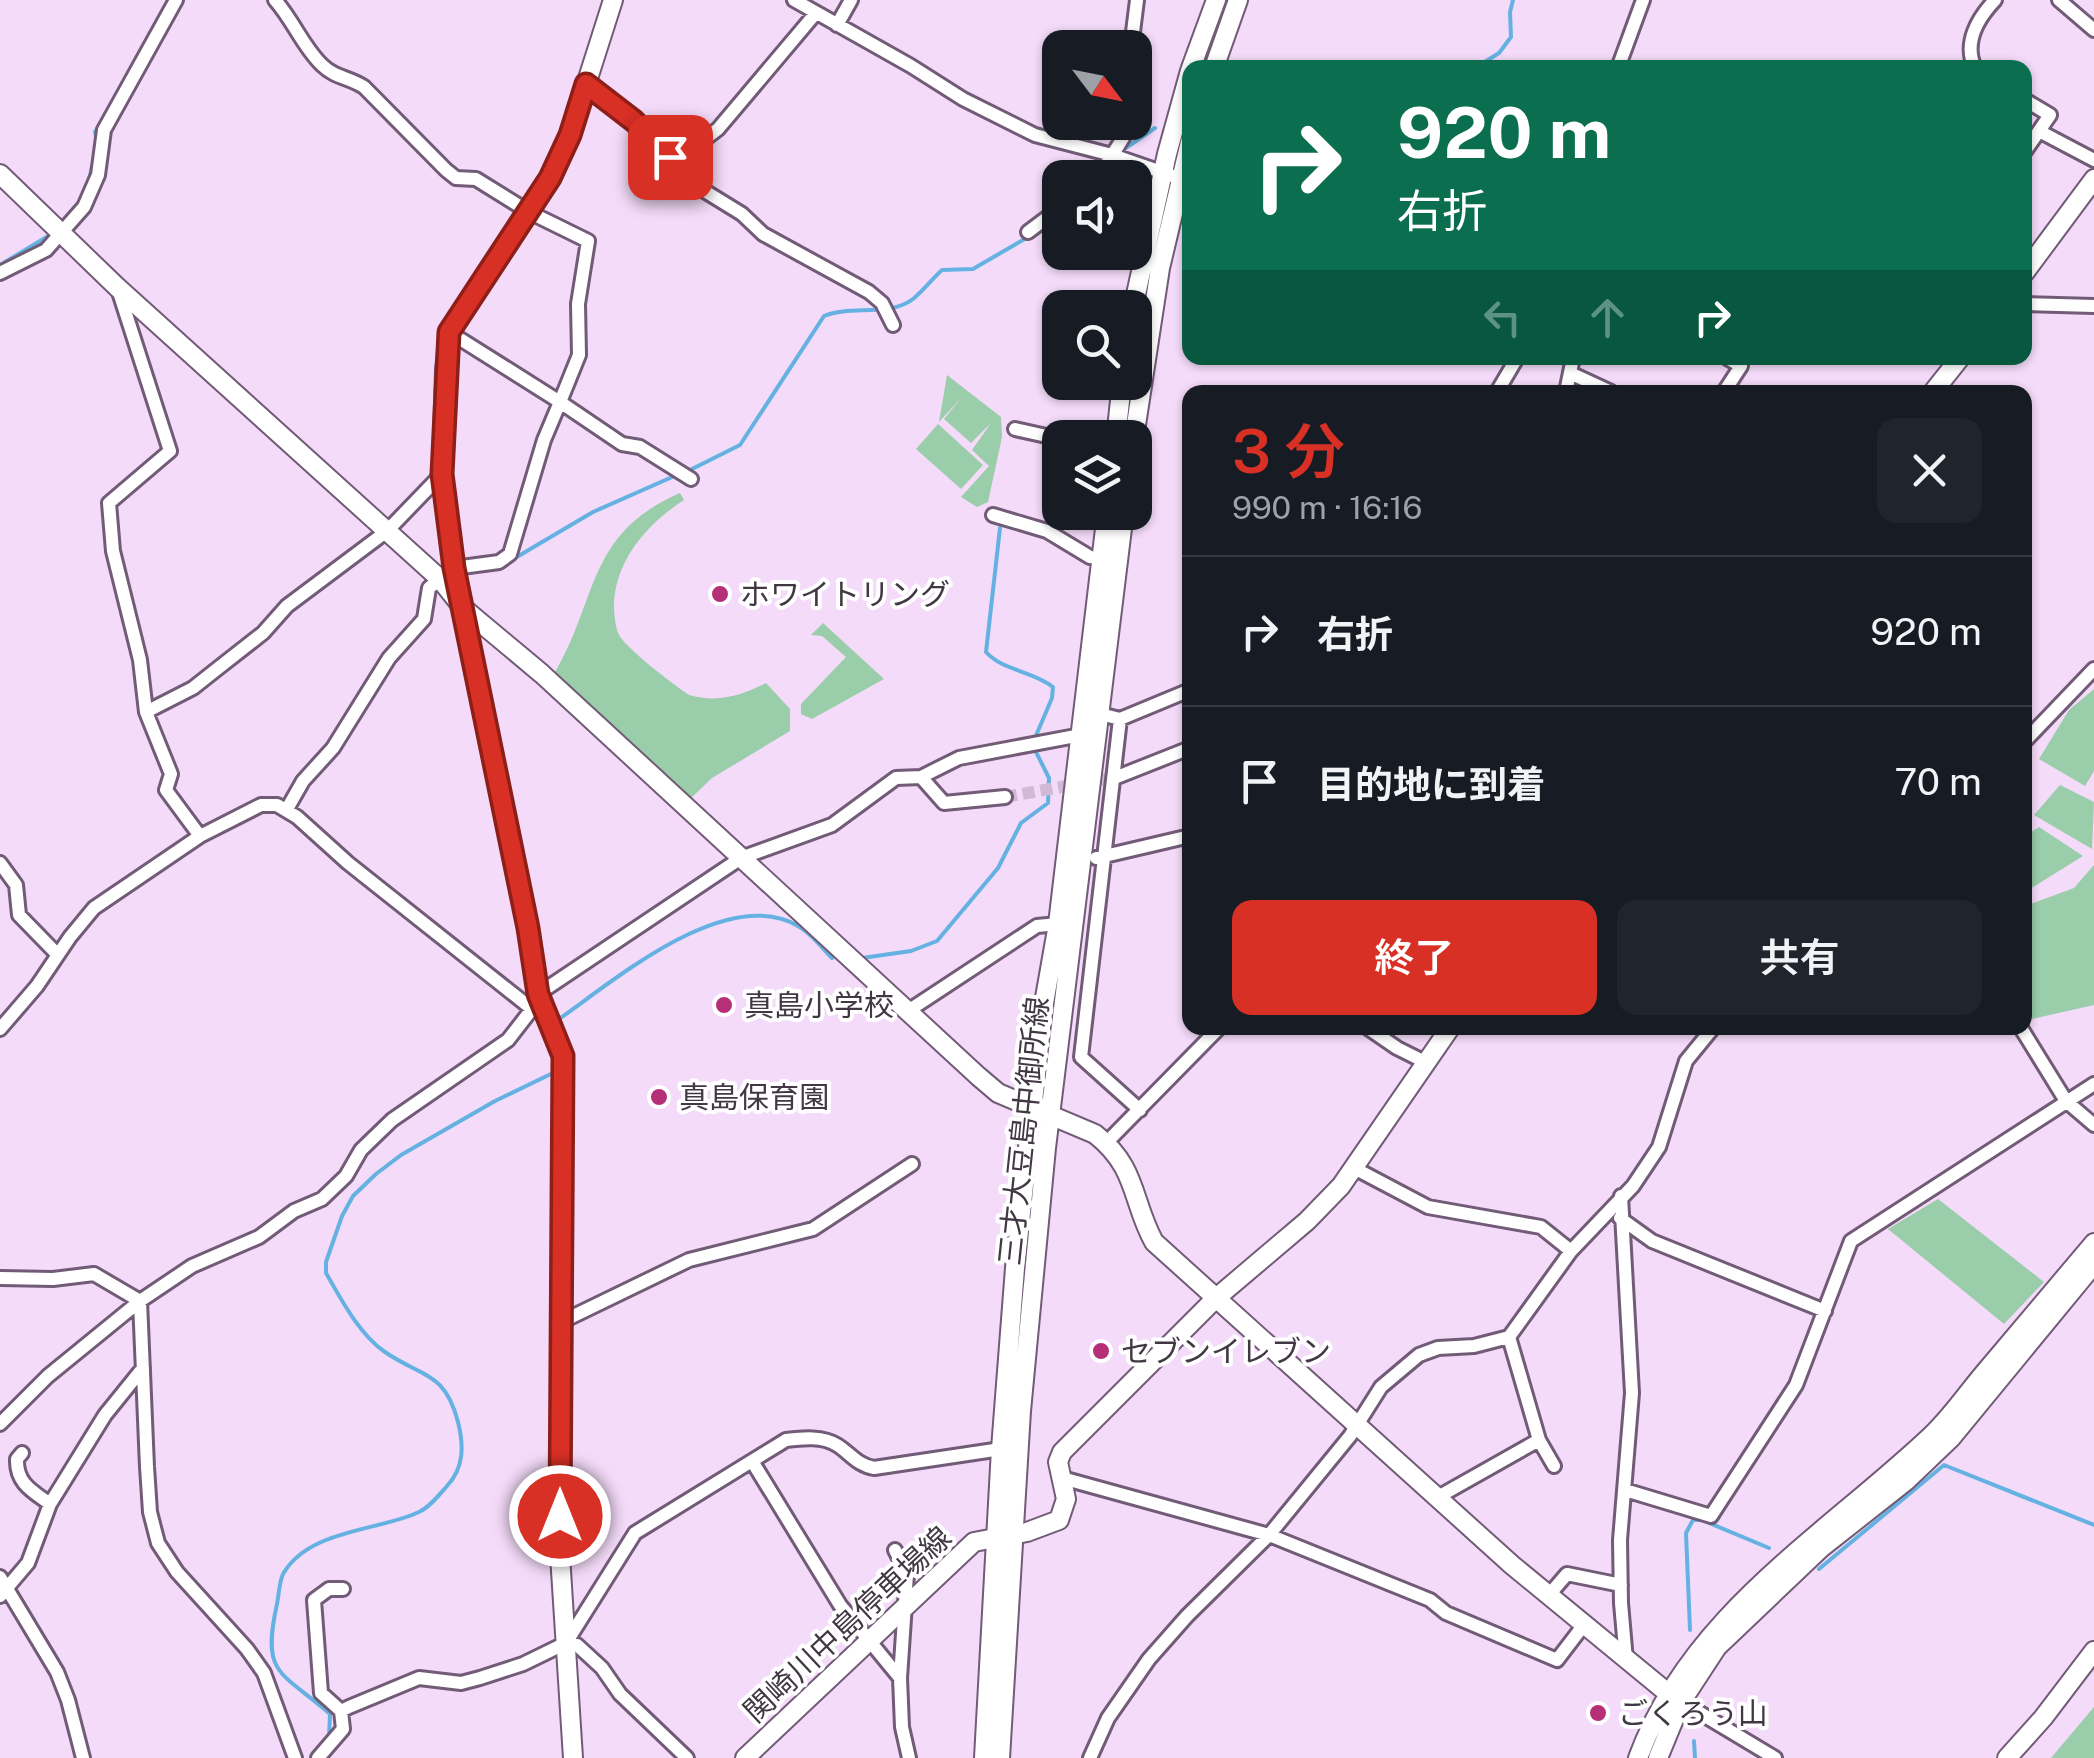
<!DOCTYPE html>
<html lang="ja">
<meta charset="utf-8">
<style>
body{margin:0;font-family:"Public Sans","Noto Sans JP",sans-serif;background:#20242c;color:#f1f3f6;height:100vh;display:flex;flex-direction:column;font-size:38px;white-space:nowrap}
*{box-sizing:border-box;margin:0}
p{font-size:32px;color:#9ea1a6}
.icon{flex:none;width:55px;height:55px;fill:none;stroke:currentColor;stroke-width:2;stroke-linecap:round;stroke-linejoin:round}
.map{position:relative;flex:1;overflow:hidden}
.sheet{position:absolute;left:1182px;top:385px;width:850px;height:650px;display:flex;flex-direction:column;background:#171b24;border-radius:20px;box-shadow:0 2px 8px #0004}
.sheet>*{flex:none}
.top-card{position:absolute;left:1182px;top:60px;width:850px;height:305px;border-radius:20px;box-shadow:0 2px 8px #0004;background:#0b6e4f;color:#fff;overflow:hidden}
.needle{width:65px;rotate:122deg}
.controls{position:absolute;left:1042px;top:30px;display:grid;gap:20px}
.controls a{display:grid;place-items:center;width:110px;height:110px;border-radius:20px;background:#171b24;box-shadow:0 2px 8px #0004;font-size:50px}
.pin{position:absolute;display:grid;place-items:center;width:85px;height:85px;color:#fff;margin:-42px;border-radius:20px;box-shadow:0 5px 15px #0006}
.me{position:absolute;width:110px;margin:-55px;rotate:0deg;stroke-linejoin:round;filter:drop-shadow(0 0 8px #0008)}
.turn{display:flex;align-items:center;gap:35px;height:210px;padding:0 50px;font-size:45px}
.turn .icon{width:130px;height:130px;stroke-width:2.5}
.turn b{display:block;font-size:70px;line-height:85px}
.lanes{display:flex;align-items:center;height:95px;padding:0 50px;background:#0003;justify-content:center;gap:50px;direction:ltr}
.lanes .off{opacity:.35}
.round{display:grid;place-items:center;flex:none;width:105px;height:105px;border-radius:20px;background:#20242c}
.headline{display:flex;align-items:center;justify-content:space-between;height:170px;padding:0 50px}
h1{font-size:60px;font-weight:600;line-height:75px;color:#d93025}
.action{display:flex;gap:20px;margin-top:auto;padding:20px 50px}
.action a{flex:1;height:115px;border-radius:20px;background:#d93025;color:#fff;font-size:40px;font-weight:600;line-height:115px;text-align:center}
.action a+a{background:#20242c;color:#f1f3f6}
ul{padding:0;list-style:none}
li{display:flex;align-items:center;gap:30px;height:150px;padding:0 50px;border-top:2px solid #363941}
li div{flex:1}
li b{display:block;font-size:38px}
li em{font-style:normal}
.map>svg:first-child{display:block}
.green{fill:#9acda9}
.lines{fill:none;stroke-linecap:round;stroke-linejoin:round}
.stream{stroke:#65b2e2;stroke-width:4}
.street-tunnel{stroke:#d0bad5;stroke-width:12;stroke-dasharray:12 6;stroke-linecap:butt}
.street-casing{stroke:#715b76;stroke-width:18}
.secondary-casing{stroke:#715b76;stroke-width:22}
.street{stroke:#fff;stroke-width:12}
.secondary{stroke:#fff;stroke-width:18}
.route-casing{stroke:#8d1f18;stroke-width:25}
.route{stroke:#d93025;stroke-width:18}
.poi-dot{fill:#b53076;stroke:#fff;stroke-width:4}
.labels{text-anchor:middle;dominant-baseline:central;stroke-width:8;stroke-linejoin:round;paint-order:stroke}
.poi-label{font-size:30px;fill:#423844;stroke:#fff;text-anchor:start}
.street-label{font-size:30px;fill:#423844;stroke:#fff}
</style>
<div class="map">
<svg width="2094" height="1758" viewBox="0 0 2094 1758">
<rect width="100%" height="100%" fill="#f4dbf9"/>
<path class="green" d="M947 375 1001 417 1002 437 988 502 977 507 961 497 989 466 972 450 991 423 971 443 944 419 962 397 939 422Z
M938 424 983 465 961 489 916 449Z
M680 493 684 500C648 523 615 560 614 605 614 613 615 627 619 635 628 650 674 685 689 695 717 703 741 696 766 683L790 709V731L712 778 690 799 554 674C599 598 586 534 680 493Z
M823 623 884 679 812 719 801 714V704L846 657 822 636 811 635Z
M2094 689V771L2085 786 2039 759 2069 710Z
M2060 785 2094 802 2092 849 2034 815Z
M2039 827 2083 856 2025 892V836Z
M2094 865V1005L2032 1019 2025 1009V906L2074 888Z
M1938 1199 2044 1282 2004 1324 1888 1229Z
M2094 1707V1758H2051Z"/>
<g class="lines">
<path class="stream" d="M1475 68 1499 53 1511 37 1510 12 1513 0
M1135 74 1137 45
M97 140 95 132 109 108
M1123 150 1155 128
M88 184 95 154
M60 224 80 201
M0 265 50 235
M688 471 740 445 824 316C851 305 890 317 913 299 923 291 932 279 942 270L973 269 1028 237
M1000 528 986 652C1003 671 1033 671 1053 687L1052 698 1035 738
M510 561 593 512 679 474
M862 958 911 951 937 941 998 868 1021 823 1048 803 1049 778 1035 750
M567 1042 559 1019C615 980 727 884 798 926 811 933 822 948 832 958
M1709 1522 1717 1520 1732 1494
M1819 1569 1944 1465 2094 1525
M1690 1630 1686 1533 1693 1520H1702L1769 1548
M329 1738 330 1714C281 1671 261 1676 277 1604 279 1594 279 1583 283 1574 309 1529 379 1531 419 1512 430 1507 439 1495 447 1486 464 1468 464 1446 458 1422 445 1371 421 1377 385 1352 359 1334 341 1299 326 1273V1262L342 1216 353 1196 376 1174 401 1155 495 1101 555 1072
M1694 1741 1695 1758"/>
<path class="street-tunnel" d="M1005 797 1117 777"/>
<g class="street-casing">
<path id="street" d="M275 0C293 20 303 47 322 65 335 78 349 77 364 87L446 170 456 178 476 179 529 212 588 241 578 304 579 355 560 402 449 332
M794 0 911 66 963 99 1035 135 1112 155 1190 182
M2059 0 2094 30
M837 25 851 0
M1131 48 1137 0
M1618 68 1643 0
M1975 68C1963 43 1978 18 1995 0
M587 84 634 121 670 157 680 175 690 182 742 214 763 234 869 292 882 303 893 325
M2025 100 2050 115 2039 131 2094 160
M2025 151 2039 131
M674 163 718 129 815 14
M1098 178 1126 133 1128 122
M1028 232 1060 208
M0 273 46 250 84 207 98 175 104 130 176 0
M118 289 170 451 109 503 113 551 140 660 146 712 171 774 166 790 200 836
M2025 304 2094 306
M1570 373 1611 392
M1497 392 1517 358
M1566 392 1573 358
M1724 392 1741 366 1727 358
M1015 429 1060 439
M993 515 1047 531 1090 557 1101 558
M454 568 499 562 510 554 544 440 560 402 622 444 640 447 691 479
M146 712 193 688 217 669 263 633 287 606 387 531 442 474
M1100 714 1120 719 1190 690
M1120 719 1081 1057 1140 1110
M2025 741 2094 669
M921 777 944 803 1005 797
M1117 777 1190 748
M287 809 303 781 333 748 389 658 424 619 429 588 440 579
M1096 858 1190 836
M0 863 16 885 19 915 58 955
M908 1011 1037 926 1058 924
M1368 1028 1397 1048 1425 1062
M2021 1028 2066 1101 2094 1125
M0 1029 37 986 70 937 94 908 200 836 261 805H277L297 817 348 863 532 1009
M1106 1143 1219 1028
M1356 1169 1428 1207 1541 1227 1571 1251
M1621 1196 1632 1393 1620 1540 1621 1603 1626 1660
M1620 1218 1652 1241 1825 1311
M0 1278 53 1279 94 1274 140 1301
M140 1301 147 1467 150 1512 158 1543 177 1572 247 1649 264 1673 295 1758
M561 1322 689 1260 813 1229 912 1164
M0 1424 48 1376 140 1301 192 1266 259 1237 294 1211 322 1199 346 1176 361 1150 392 1120 508 1040 532 1009 538 994 741 858 832 825 896 778 921 777 959 758 1081 735
M1539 1440 1554 1466
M22 1453 17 1459C16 1483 32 1491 50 1504
M752 1461 840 1605 900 1678 902 1727 909 1758
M1062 1478 1269 1535 1430 1600 1446 1613 1557 1660 1583 1626
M1625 1490 1711 1516 1796 1385 1851 1241 2094 1084
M1438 1497 1539 1440 1509 1337
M895 1550 907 1574 900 1678
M0 1577 57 1672 68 1700 83 1758
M0 1596 28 1563 50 1504 105 1415 143 1368
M1548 1596 1567 1574 1621 1585
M566 1643 577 1645 602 1668 620 1694 687 1758
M1675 1698 1775 1758
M341 1711 321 1693 314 1600 329 1589H343
M318 1758 343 1729 341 1711 349 1707 419 1678 461 1683 480 1678 523 1664 566 1643 635 1533 786 1440C803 1438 823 1436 837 1445 851 1454 857 1465 874 1468L1001 1449
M1090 1758 1108 1718 1149 1659 1187 1616 1269 1535 1350 1436 1381 1387 1419 1355 1438 1348 1474 1346 1509 1337 1571 1251 1633 1186 1659 1147 1686 1061 1713 1028"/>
</g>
<g class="secondary-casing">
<path id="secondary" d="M1191 68 1216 0
M1214 68 1238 0
M0 174 117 287 440 579 463 608 542 674 978 1076 998 1093 1095 1134C1138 1168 1131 1200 1154 1242L1512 1565 1669 1694
M2025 272 2094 179
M1133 308 1167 154 1190 71
M1933 392 1960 358
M1116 438 1122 382
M1134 438 1160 268 1190 142
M573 1758 560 1555 563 1056 538 994 528 929 454 568 442 474 445 370 449 332 550 178 570 135 613 0
M745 1758 974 1542 1027 1532 1059 1520 1066 1499 1058 1462 1062 1452 1215 1299 1307 1221 1341 1186 1450 1028
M984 1758 1001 1449 1015 1268 1043 1009 1058 924 1107 512
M1000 1758 1021 1411 1046 1148 1124 512
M1638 1758C1691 1614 1825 1536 1932 1435 1952 1416 1968 1392 1986 1371 2022 1328 2058 1286 2094 1243
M1658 1758 1681 1702 1717 1647 1821 1548 1906 1481 1951 1438 2094 1264
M2007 1758 2043 1718 2094 1651"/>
</g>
<use href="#street" class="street"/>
<use href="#secondary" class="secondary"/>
</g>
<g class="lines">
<g class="route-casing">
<path id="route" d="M560 1516 563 1056 538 994 528 928 454 568 442 474 449 332 550 178 570 135 586 84 634 121 670 157"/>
</g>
<use href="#route" class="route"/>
</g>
<g class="poi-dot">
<circle cx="720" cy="594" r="10"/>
<circle cx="724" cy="1005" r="10"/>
<circle cx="659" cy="1097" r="10"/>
<circle cx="1101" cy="1351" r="10"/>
<circle cx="1598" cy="1713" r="10"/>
</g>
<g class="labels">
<g class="poi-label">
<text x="740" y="594">ホワイトリング</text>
<text x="744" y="1005">真島小学校</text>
<text x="679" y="1097">真島保育園</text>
<text x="1121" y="1351">セブンイレブン</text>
<text x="1618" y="1713">ごくろう山</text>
</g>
<g class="street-label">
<text transform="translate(1023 1131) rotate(-84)">三才大豆島中御所線</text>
<text transform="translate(847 1624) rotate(-43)">関崎川中島停車場線</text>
</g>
</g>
</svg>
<div class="controls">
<a><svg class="needle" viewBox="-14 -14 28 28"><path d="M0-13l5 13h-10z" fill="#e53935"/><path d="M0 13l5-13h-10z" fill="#9ea1a6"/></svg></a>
<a><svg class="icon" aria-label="sound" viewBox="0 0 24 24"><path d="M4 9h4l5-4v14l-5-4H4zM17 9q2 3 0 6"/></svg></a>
<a><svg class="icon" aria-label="search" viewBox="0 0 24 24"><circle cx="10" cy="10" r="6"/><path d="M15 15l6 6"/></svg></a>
<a><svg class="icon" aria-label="layers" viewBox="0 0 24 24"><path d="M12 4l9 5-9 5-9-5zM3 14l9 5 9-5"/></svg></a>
</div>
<div class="pin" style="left:670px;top:157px;background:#d93025"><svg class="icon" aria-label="arrive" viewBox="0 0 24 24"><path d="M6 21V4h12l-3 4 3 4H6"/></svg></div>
<svg class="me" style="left:560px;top:1516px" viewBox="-20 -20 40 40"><circle r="17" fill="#d93025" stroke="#fff" stroke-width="3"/><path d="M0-11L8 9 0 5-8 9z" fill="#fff"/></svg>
<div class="top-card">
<div class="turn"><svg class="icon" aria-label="right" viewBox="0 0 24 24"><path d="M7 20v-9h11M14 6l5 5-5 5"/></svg><div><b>920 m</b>右折</div></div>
<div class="lanes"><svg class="icon off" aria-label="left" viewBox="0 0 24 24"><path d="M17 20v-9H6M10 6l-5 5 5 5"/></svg><svg class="icon off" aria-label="ahead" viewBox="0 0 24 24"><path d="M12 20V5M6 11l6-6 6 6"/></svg><svg class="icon" aria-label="right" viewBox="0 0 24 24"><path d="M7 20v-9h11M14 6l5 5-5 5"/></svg></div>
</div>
<section class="sheet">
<div class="headline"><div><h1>3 分</h1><p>990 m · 16:16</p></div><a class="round"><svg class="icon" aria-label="close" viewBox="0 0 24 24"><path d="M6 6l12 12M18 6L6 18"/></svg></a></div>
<ul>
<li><svg class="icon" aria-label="right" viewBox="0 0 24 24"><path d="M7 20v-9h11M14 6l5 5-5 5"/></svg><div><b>右折</b></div><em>920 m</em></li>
<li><svg class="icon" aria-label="arrive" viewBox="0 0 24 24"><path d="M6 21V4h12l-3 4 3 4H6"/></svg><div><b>目的地に到着</b></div><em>70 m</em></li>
</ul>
<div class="action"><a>終了</a><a>共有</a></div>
</section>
</div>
